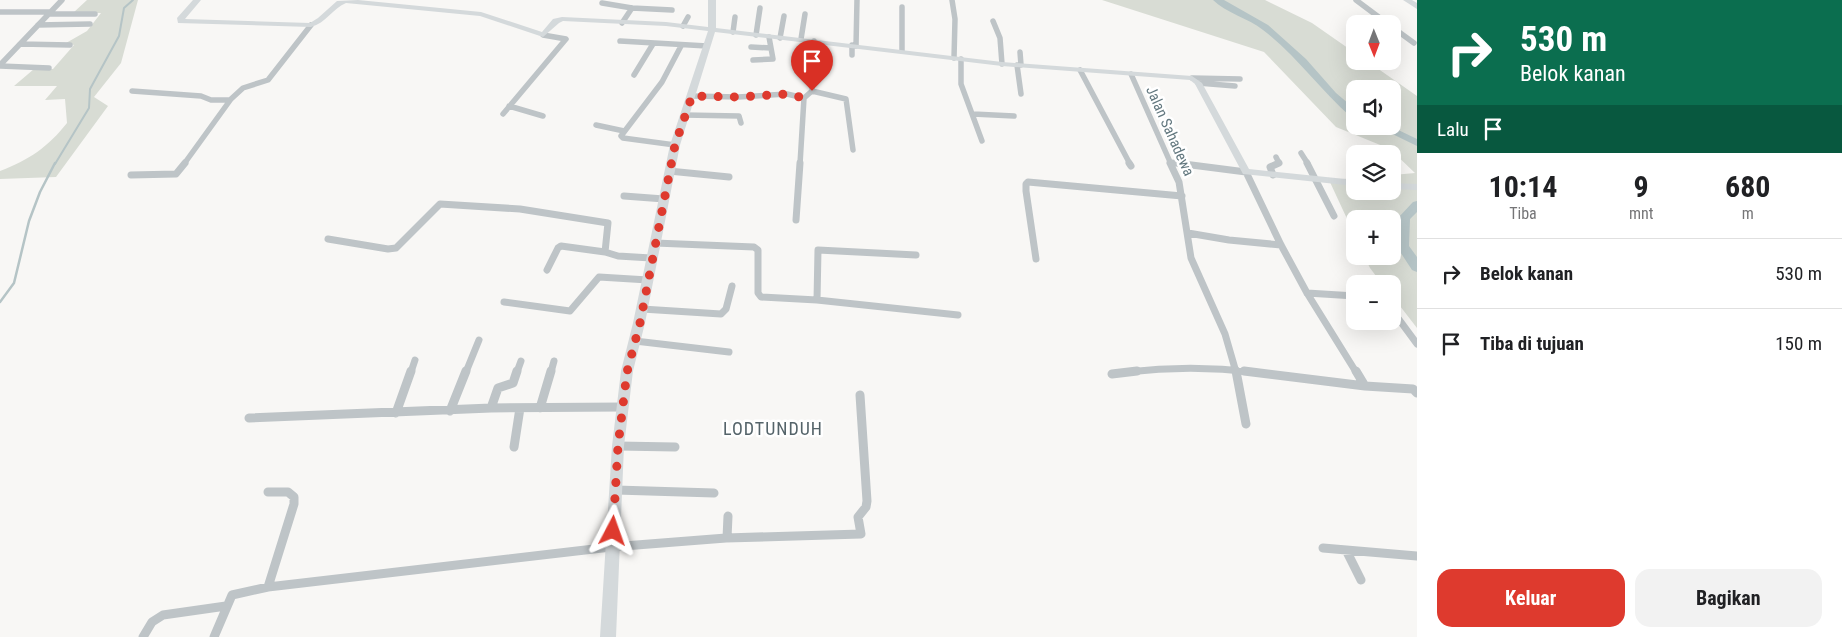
<!DOCTYPE html>
<html lang="id">
<meta charset="utf-8">
<style>
body{margin:0;font-family:"Roboto Condensed",sans-serif;background:#f2f2f2;color:#202124;height:100vh;display:flex;flex-direction:column;font-size:19px;white-space:nowrap}
*{box-sizing:border-box;margin:0}
p{font-size:16px;color:#757577}
.icon{flex:none;width:28px;height:28px;fill:none;stroke:currentColor;stroke-width:2;stroke-linecap:round;stroke-linejoin:round}
.map{position:relative;flex:1;overflow:hidden}
.panel{display:flex;flex-direction:column;background:#fff;width:425px}
.panel>*{flex:none}
.banner{background:#0b6e4f;color:#fff;overflow:hidden}
.needle{width:32px;rotate:179deg}
.buttons{position:absolute;left:1346px;top:15px;display:grid;gap:10px}
.buttons a{display:grid;place-items:center;width:55px;height:55px;border-radius:10px;background:#fff;box-shadow:0 5px 20px #0002;font-size:25px}
.pin{position:absolute;display:grid;place-items:center;width:42px;height:42px;color:#fff;margin:-51px -21px;border-radius:50% 50% 50% 0;rotate:-45deg;box-shadow:0 0 5px #0007}
.pin .icon{rotate:45deg}
.me{position:absolute;width:55px;margin:-28px;rotate:4deg;stroke-linejoin:round;filter:drop-shadow(0 0 4px #0008)}
.turn{display:flex;align-items:center;gap:18px;height:105px;padding:0 20px;font-size:22px}
.turn .icon{width:65px;height:65px;stroke-width:2.5}
.turn b{display:block;font-size:35px;line-height:42px}
.then{display:flex;align-items:center;height:48px;padding:0 20px;background:#0003;gap:10px;font-size:19px}
.eta{display:flex;justify-content:space-evenly;align-items:center;height:85px;text-align:center}
.eta b{font-size:30px;font-weight:700;line-height:35px}
.primary-button{display:flex;gap:10px;margin-top:auto;padding:10px 20px}
.primary-button a{flex:1;height:58px;border-radius:15px;background:#de3a2e;color:#fff;font-size:20px;font-weight:700;line-height:58px;text-align:center}
.primary-button a+a{background:#f2f2f2;color:#202124}
ul{padding:0;list-style:none}
li{display:flex;align-items:center;gap:15px;height:70px;padding:0 20px;border-top:1px solid #e0e0e0}
li div{flex:1}
li b{display:block;font-size:19px}
li em{font-style:normal}
main{display:flex;flex:1;min-height:0}
.map>svg:first-child{display:block}
.green{fill:#d8dcd4;fill-rule:evenodd}
.lines{fill:none;stroke-linecap:round;stroke-linejoin:round}
.stream-far1{stroke:#b5c4c6;stroke-width:2}
.stream{stroke:#b5c4c6;stroke-width:2.5}
.river{fill:#b5c4c6;fill-rule:evenodd}
.street-far2{stroke:#bec4c7;stroke-width:5.5}
.street-far1{stroke:#bec4c7;stroke-width:7}
.street{stroke:#bec4c7;stroke-width:9}
.secondary{fill:#d4d9db;fill-rule:evenodd}
.primary{fill:#d4d9db;fill-rule:evenodd}
.route{stroke:#de3a2e;stroke-width:9;stroke-dasharray:0 16.2}
.labels{text-anchor:middle;dominant-baseline:central;stroke-width:5;stroke-linejoin:round;paint-order:stroke}
.street-label{font-size:15px;fill:#63787f;stroke:#fff}
.quarter-label{font-size:18px;letter-spacing:1px;fill:#55646a;stroke:#fff}
</style>
<main>
<div class="map">
<svg width="1417" height="637" viewBox="0 0 1417 637">
<rect width="100%" height="100%" fill="#f8f7f5"/>
<path class="green" d="M87 0H138L121 63 94 97 108 106 56 177 0 179V171C29 160 48 147 67 123L65 99 45 100 57 86H14L34 69H53L74 45 66 43 87 31 101 13H73Z
M1102 0H1265L1312 23 1355 53V61H1367L1417 96V328L1393 297 1392 284H1382L1370 268 1364 256H1392V219H1355V236L1329 180 1355 178V191H1392L1393 175 1415 173 1390 149 1336 127 1264 52ZM1355 89H1392V126H1355Z"/>
<g class="lines">
<path class="stream-far1" d="M55 164 89 108 90 89 119 36 124 8 133 0"/>
<path class="stream" d="M0 302 14 283 29 221 40 192 55 163"/>
<path class="river" d="M1213 0H1224L1268 25 1306 59 1336 93 1355 109V118L1351 117C1320 90 1296 55 1263 30 1248 18 1226 13 1213 0Z
M1376 126H1390L1417 139V146Z
M1417 201V212L1410 219 1409 246 1417 257V272L1412 270 1397 247 1398 218 1413 202Z"/>
<path class="street-far2" d="M952 0 955 19 954 58
M1356 0 1388 24
M602 3 632 8 672 10
M902 7V51
M0 12H50
M47 14H95
M993 21 1000 38 1002 64
M622 23 632 8
M38 25 90 24
M683 26 688 17
M1392 27 1414 43
M733 32 735 17
M756 35 760 8
M780 38 784 16
M801 39 805 14
M620 41 707 46
M20 44 70 45
M852 45V55
M856 46 857 0
M751 47 771 48 769 37
M1020 52 1021 65
M961 59V84L982 141
M753 60 773 59 771 48
M0 65 62 0
M1017 65 1021 94
M0 66 49 68
M1080 70 1130 164
M1131 74 1171 164
M634 75 653 44
M1192 78 1240 79
M1198 83 1235 86
M132 91 201 96 211 100H230
M812 91 846 99 853 150
M692 96 738 97 787 94 804 98
M509 106 543 116
M503 114 566 39 543 35
M973 114 1014 116
M684 115 739 116 741 123
M596 125 624 131
M675 145 623 138 621 136 662 82 681 46
M1301 153 1308 164
M1276 157 1279 163 1277 164
M1170 162 1185 164
M184 164 231 99 243 88 268 80 311 25
M800 164 804 98 812 91 814 41"/>
<path class="street-far1" d="M1129 163 1131 166
M1170 163 1179 182 1191 258 1225 334 1236 372
M1176 163 1246 172 1281 245 1307 293 1356 372
M1307 163 1334 216
M669 171 729 177
M131 175 176 174 185 163
M1273 175 1270 167 1279 163
M624 196 664 199
M796 220 800 163
M1188 233 1229 240 1281 245
M328 239 388 249 396 248 440 204 520 209 608 223 605 252 618 256 651 258
M655 243 754 247 758 250V293L761 297 817 300 958 315
M1036 259 1026 191V184L1028 182 1182 196
M547 270 558 248 561 246 605 252
M1307 293 1355 296
M817 300 818 250 916 255
M504 302 570 311 599 277 648 280
M642 309 721 314 726 309 732 286
M1392 310 1417 344
M635 341 729 352
M411 372 415 360
M466 372 479 340
M517 372 521 361
M551 372 554 361
M1127 372C1170 367 1211 367 1254 372"/>
<path class="street" d="M1236 371 1246 424
M1244 371 1365 386 1413 389 1417 393
M1356 371 1365 386
M1112 374 1137 371
M491 408 498 388 513 383 517 371
M540 408 551 371
M450 411 466 371
M396 413 411 371
M249 418 491 408 623 407
M618 446 675 447
M514 447 520 408
M616 490 714 493
M268 492H288L294 497V504L268 587
M727 538 728 516
M1323 548 1417 556
M1346 550 1361 580
M143 637 152 622 163 615 226 606
M214 637 232 595 268 587 611 547 726 538 861 534 858 517 866 507 867 501 860 395"/>
<path class="secondary" d="M193 0H201L185 19 310 23 318 18 337 1 358 0 481 12 542 32 553 19 562 17 666 22 708 27V0H716V28L1002 62 1192 76 1202 83 1249 169 1355 180V186L1243 174 1195 84 1190 80 1002 66 715 32 680 145 645 323 633 371 624 446 616 637H600L612 446 621 371 633 323 670 145 708 31 666 26 563 21 559 23 543 37 480 16 346 3C332 9 326 23 311 27L178 23 177 18Z
M1392 183 1417 184V190L1392 189Z"/>
<path class="primary" d="M1403 0H1412L1417 3V9Z"/>
</g>
<g class="lines">
<path class="route" d="M613 531 618 446 627 372 640 323 675 145 692 96 738 97 787 94 804 98 812 91"/>
</g>
<g class="labels">
<g class="street-label">
<text transform="translate(1170 131) rotate(66)">Jalan Sahadewa</text>
</g>
<g class="quarter-label">
<text x="773" y="428">LODTUNDUH</text>
</g>
</g>
</svg>
<div class="buttons">
<a><svg class="needle" viewBox="-14 -14 28 28"><path d="M0-13l5 13h-10z" fill="#e53935"/><path d="M0 13l5-13h-10z" fill="#757577"/></svg></a>
<a><svg class="icon" aria-label="sound" viewBox="0 0 24 24"><path d="M4 9h4l5-4v14l-5-4H4zM17 9q2 3 0 6"/></svg></a>
<a><svg class="icon" aria-label="layers" viewBox="0 0 24 24"><path d="M12 4l9 5-9 5-9-5zM3 14l9 5 9-5"/></svg></a>
<a>+</a>
<a>−</a>
</div>
<div class="pin" style="left:812px;top:91px;background:#d93025"><svg class="icon" aria-label="arrive" viewBox="0 0 24 24"><path d="M6 21V4h12l-3 4 3 4H6"/></svg></div>
<svg class="me" style="left:613px;top:531px" viewBox="-20 -20 40 40"><path d="M0-17L14 15 0 8-14 15z" fill="#de3a2e" stroke="#fff" stroke-width="4"/></svg>
</div>
<section class="panel">
<div class="banner">
<div class="turn"><svg class="icon" aria-label="right" viewBox="0 0 24 24"><path d="M7 20v-9h11M14 6l5 5-5 5"/></svg><div><b>530 m</b>Belok kanan</div></div>
<div class="then">Lalu<svg class="icon" aria-label="arrive" viewBox="0 0 24 24"><path d="M6 21V4h12l-3 4 3 4H6"/></svg></div>
</div>
<div class="eta">
<div><b>10:14</b><p>Tiba</p></div>
<div><b>9</b><p>mnt</p></div>
<div><b>680</b><p>m</p></div>
</div>
<ul>
<li><svg class="icon" aria-label="right" viewBox="0 0 24 24"><path d="M7 20v-9h11M14 6l5 5-5 5"/></svg><div><b>Belok kanan</b></div><em>530 m</em></li>
<li><svg class="icon" aria-label="arrive" viewBox="0 0 24 24"><path d="M6 21V4h12l-3 4 3 4H6"/></svg><div><b>Tiba di tujuan</b></div><em>150 m</em></li>
</ul>
<div class="primary-button"><a>Keluar</a><a>Bagikan</a></div>
</section>
</main>
